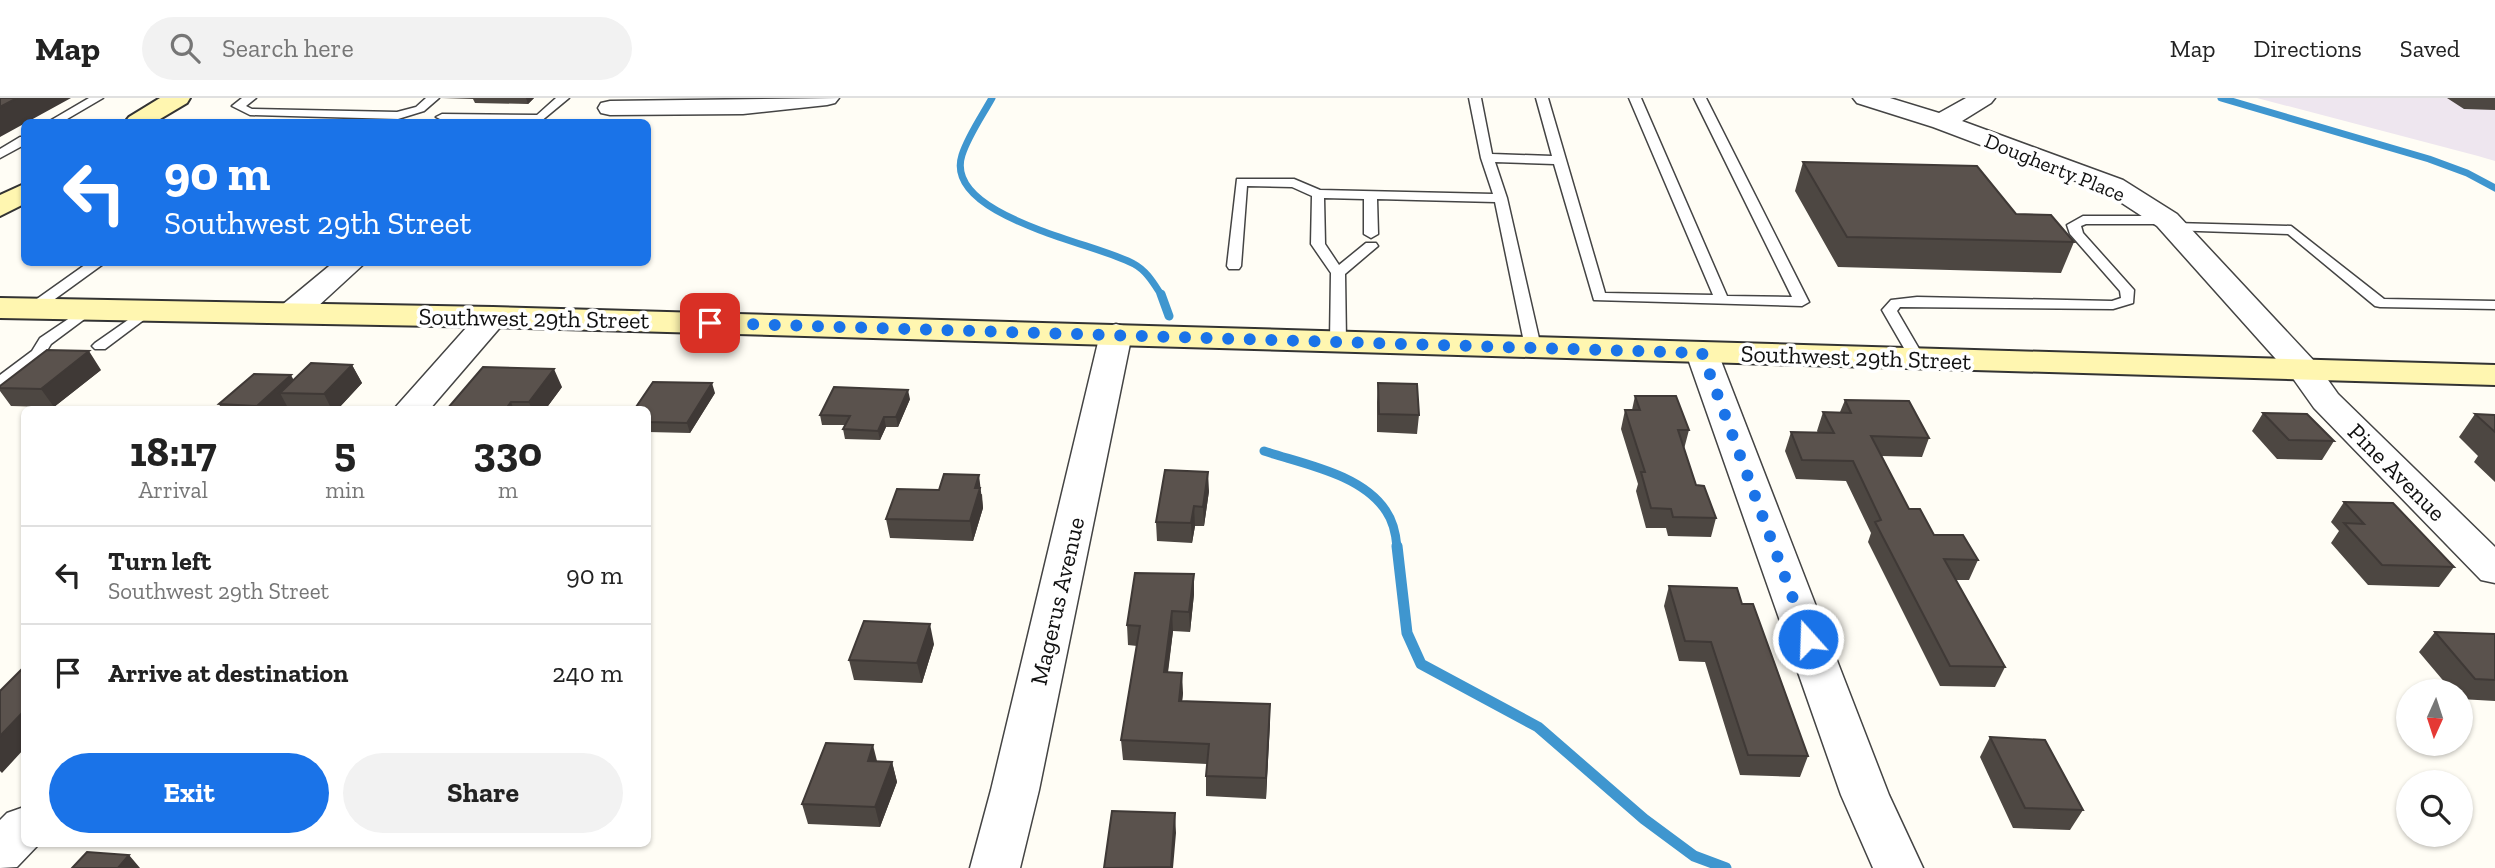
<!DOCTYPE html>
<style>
body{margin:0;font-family:"Zilla Slab",serif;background:#f2f2f2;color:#222;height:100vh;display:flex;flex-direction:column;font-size:26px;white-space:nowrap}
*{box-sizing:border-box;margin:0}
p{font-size:23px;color:#767676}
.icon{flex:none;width:38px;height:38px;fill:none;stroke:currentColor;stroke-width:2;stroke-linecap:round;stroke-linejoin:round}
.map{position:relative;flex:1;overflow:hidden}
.details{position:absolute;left:21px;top:308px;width:630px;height:441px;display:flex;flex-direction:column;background:#fff;border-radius:10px;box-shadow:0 2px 5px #0004}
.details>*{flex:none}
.banner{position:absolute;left:21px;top:21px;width:630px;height:147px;border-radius:10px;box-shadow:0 2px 5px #0004;background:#1a73e8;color:#fff;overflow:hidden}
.needle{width:46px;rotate:183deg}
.tools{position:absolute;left:2396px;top:581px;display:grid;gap:14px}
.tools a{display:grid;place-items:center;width:77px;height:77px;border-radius:50%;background:#fff;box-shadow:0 2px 5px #0004;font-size:35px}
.pin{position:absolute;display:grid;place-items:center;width:60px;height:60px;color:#fff;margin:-30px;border-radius:14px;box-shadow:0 4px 10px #0006}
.me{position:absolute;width:77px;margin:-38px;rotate:340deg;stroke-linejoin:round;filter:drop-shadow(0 0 5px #0008)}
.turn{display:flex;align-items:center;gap:24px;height:147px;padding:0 28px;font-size:32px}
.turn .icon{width:91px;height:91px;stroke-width:2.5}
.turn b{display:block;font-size:49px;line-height:60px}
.eta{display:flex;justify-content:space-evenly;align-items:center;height:119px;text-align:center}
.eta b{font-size:42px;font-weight:800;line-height:49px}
.button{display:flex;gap:14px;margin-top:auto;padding:14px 28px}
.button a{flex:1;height:80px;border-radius:42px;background:#1a73e8;color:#fff;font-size:28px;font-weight:800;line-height:80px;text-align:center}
.button a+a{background:#f2f2f2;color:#222}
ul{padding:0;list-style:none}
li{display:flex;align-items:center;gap:21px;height:98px;padding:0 28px;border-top:2px solid #e0e0e0}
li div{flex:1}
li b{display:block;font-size:26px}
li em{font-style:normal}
header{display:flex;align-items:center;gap:42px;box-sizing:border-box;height:98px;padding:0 35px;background:#fff;border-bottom:2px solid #e0e0e0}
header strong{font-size:33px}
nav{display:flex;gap:38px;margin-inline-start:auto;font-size:24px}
.search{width:490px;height:63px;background:#f2f2f2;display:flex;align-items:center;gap:18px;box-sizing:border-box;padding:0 24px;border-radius:38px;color:#767676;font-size:26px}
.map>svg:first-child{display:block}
.industrial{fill:#eee6ef}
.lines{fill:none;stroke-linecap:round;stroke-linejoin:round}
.stream-far2{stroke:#3f96cf;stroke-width:7}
.stream-far1{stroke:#3f96cf;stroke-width:9}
.stream{stroke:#3f96cf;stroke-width:11}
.lane-casing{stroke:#444;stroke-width:3}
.street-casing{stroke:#444;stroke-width:3}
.secondary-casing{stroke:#333;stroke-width:4}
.lane{fill:#fff;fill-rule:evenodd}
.street{fill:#fff;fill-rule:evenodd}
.secondary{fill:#fff6b0;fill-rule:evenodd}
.wall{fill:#4d4742}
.shaded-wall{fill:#3f3936}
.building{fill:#5a524d;stroke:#3f3936;stroke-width:2}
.route{stroke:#1a73e8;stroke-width:12;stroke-dasharray:0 21.6}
.labels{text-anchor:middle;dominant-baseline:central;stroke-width:7;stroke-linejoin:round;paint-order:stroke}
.far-street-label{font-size:21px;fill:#111;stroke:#fff}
.street-label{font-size:24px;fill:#111;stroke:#fff}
</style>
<header>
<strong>Map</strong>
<div class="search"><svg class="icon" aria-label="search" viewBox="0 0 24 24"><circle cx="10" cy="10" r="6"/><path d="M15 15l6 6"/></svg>Search here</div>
<nav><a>Map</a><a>Directions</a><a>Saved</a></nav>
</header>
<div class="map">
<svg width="2495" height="770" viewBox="0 0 2495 770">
<rect width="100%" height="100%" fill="#fffdf5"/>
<path class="industrial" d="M2257 0H2495V63L2478 58Z"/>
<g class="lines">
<path class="stream-far2" d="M992 0C982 18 968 38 962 57 942 119 1097 145 1134 166 1147 173 1154 186 1162 198
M2221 0 2429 61 2467 75 2495 90"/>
<path class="stream-far1" d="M1161 196 1169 218
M1264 353C1303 366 1362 376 1386 413 1393 423 1396 437 1397 449"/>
<path class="stream" d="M1397 448 1407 535 1421 566 1538 629 1644 721 1694 758 1726 770"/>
<g class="lane-casing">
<path id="lane" d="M89 0H103L62 24H48Z
M242 0H256L246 8 252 11 397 14 416 9 426 0H439L424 13 398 21 250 17 232 8Z
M556 0H569L540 24 442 22 436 19 442 16 537 17Z
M1469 0H1481L1492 56 1552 58 1536 0H1548L1605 195 1713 197 1629 0H1641L1727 198 1792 199 1694 0H1706L1809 204 1802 208 1594 202 1554 66 1495 64 1507 100 1541 249 1538 252H1528L1525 249 1495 104 1377 101 1378 136 1371 140 1364 136V101L1324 100 1325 146 1339 167 1366 145H1376L1378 148 1345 176 1346 243 1343 246 1338 248 1330 243 1331 175 1311 146 1312 98 1292 89 1247 88 1241 168 1239 171H1229L1227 168 1237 81H1294L1320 92 1493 96 1481 60Z
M20 39H24V47L0 60V51Z
M2083 118H2167L2174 122 2167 126H2086L2081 128 2083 135 2134 192 2133 205 2113 211 1900 209 1897 213 1925 261 1922 264H1912L1882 212 1891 202 1917 199 2112 203 2121 200 2120 193 2070 136 2067 127Z
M2174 125 2291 128 2384 201 2495 203V211L2380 209 2375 208 2288 136 2169 132V126Z
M89 164H106L37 214H27L25 211 27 208Z
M89 207 94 208 96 211 94 214 51 246 43 259 0 289V277L32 253 40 240Z
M148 208 155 212 153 215 105 251H95L92 248 95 245Z"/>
</g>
<g class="street-casing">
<path id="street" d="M839 0 835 5 827 7 743 16 610 17 601 15 598 10 601 5 610 3Z
M1853 0H1890L1939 15 1966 0H1995L1991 5 1962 23 2123 82 2177 116 2316 265 2338 296 2495 449V485L2481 482 2314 310 2292 279 2157 128 2105 94 1933 29 1857 5Z
M334 164H366L304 221 293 223 282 221 277 214 282 207Z
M493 210 504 212 509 219 429 312H393L482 212Z
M1116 226 1127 229 1132 236 1039 692 1020 770H970L991 692 1100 236 1105 229Z
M1702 245 1713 248 1718 255 1889 697 1923 770H1873L1841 697 1686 255 1691 248Z
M24 709V746H39L17 769 0 770V722L7 715Z"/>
</g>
<g class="secondary-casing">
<path id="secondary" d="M160 0H190L187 5 155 24H125L129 19Z
M24 86V106L0 118V97Z
M0 200 493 209 2495 267V287L493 229 0 220Z"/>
</g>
<use href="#lane" class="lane"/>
<use href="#street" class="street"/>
<use href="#secondary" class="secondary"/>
</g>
<path class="wall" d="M441 0H534L528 6 475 5 473 1Z
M2447 0H2495V12L2464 11Z
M1803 64 2016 116 2074 144 2061 175 1838 169 1795 93Z
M352 267 362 285 337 312H289L287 308 284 312H222L219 306 293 282Z
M101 272 54 309 11 308 0 293V288Z
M1378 285 1419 317 1417 336 1377 334V304Z
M562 289 545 312H448Z
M715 295 690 335 648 334V312Z
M1635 298 1689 332 1684 351 1696 387 1716 420 1711 439 1668 438 1666 430H1646L1636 393 1638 386 1621 331 1625 312H1632Z
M910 301 898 329H886L880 342 845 341 843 331 845 327H822L820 317Z
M1845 302 1929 340 1922 359 1881 358 1909 411 1934 437 1978 462 1969 482H1955L2005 569 1995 589 1940 588 1868 444 1871 435 1846 383 1796 381 1785 353 1791 334 1818 335 1817 333 1823 314H1840Z
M2263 315 2334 343 2322 362 2277 361 2252 333Z
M2475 316 2495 317V384L2474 364 2478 358 2459 339Z
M1209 393 1204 428H1195L1192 445 1157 443 1156 424Z
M982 396 983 410 973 443 890 440 886 421Z
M2344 404 2454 469 2439 489 2368 487 2331 445 2339 433 2331 424Z
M1194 476V496L1190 534 1173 533 1168 575 1183 595 1182 603 1270 606 1266 701 1206 698V678L1207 666 1123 662 1121 642 1137 548 1128 547 1127 527Z
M1669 488 1742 506 1808 658 1800 679 1740 677 1705 564 1679 563 1664 508Z
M2435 534 2495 536V603L2460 601V593H2452L2419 554Z
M934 546 922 585 854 582 849 562Z
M1990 639 2083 712 2070 732 2013 730 1980 659Z
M892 664 897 684 880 729 808 726 802 706Z"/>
<path class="shaded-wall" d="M17 0H71L0 39V9Z
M526 0H534L528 6Z
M89 253 101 272 54 309 41 291Z
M352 267 362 285 337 312H332L324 296Z
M554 271 562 289 545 312H532L529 304Z
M291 277 301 296 280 295 287 308 284 312H259L257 308Z
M712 285 715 295 690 335 687 325Z
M908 292 910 301 898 329 896 319Z
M511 304 514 312H505Z
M884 319 886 329 880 342 878 333Z
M1208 374 1209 393 1204 428 1203 409Z
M979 377 983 410 973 443 970 423 975 390Z
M1194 408 1195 428 1192 445 1191 425Z
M1194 476V496L1190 534 1189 514Z
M1172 513 1173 533 1165 594 1164 574Z
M930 526 934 546 922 585 917 565Z
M1182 575 1183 595 1180 623 1179 603Z
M1270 606V626L1266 701V680Z
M24 613V651L2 675 0 673V638Z
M873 647 878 667 868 663Z
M892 664 897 684 880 729 875 709Z
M1175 715 1176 735 1173 770H1171Z
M129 757 140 770H118Z"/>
<path class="building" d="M0 0H17L0 9Z
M1803 64 1977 68 2016 116 2051 117 2074 144 1847 139Z
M47 252 89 253 41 291 0 290V288Z
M311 265 352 267 324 296 280 295Z
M483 269 554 271 529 304H511L505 312 447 311Z
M254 276 291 277 257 308 219 306Z
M653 284 712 285 687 325 648 324V312H634Z
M1378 285 1417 286 1419 317 1379 316Z
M834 289 908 292 896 319H884L878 333 843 331 850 318 820 317Z
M1635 298H1676L1689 332H1678L1696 387 1704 388 1716 420 1673 419 1671 411 1651 410 1641 374H1645L1625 312H1640Z
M1845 302 1909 303 1929 340 1871 338 1909 411H1920L1934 437H1963L1978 462 1944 461 2005 569 1950 568 1875 424 1881 422 1853 363 1802 362 1791 334 1834 335 1823 314 1851 315Z
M2263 315 2307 316 2334 343 2289 342Z
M2475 316 2495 317V334Z
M1165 372 1208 374 1203 409 1194 408 1191 425 1156 424Z
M944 376 979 377 975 390H980L970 423 886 421 897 391 939 392Z
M2344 404 2393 405 2454 469 2382 467 2344 425 2364 426Z
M1135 475 1194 476 1189 514 1172 513 1164 574 1182 575 1179 603 1270 606 1266 680 1206 678 1209 646 1121 642 1140 528 1127 527Z
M1669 488 1737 490 1742 506H1753L1808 658 1748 657 1711 544 1685 543Z
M864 523 930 526 917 565 849 562Z
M2435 534 2495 536V582L2475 581Z
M24 569V613L0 638V593Z
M1990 639 2045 642 2083 712 2025 710Z
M826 645 873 647 868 663 892 664 875 709 802 706Z
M1112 713 1175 715 1171 769 1104 770Z
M87 754 129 757 118 770H72Z"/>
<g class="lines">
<path class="route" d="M710 225 1702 255 1808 541"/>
</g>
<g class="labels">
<g class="far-street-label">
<text transform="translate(2055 69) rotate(22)">Dougherty Place</text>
</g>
<g class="street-label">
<text transform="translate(534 220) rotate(1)">Southwest 29th Street</text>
<text transform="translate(1856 259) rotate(2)">Southwest 29th Street</text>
<text transform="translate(2397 374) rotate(45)">Pine Avenue</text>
<text transform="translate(1057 503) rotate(-77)">Magerus Avenue</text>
</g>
</g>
</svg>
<div class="tools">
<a><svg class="needle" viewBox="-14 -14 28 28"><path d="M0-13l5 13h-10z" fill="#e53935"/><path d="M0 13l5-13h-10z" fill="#767676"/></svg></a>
<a><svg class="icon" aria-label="search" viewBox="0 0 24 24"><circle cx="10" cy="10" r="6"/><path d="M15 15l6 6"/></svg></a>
</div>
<div class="pin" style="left:710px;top:225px;background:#d93025"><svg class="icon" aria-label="arrive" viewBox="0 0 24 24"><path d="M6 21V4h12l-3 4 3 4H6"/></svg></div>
<svg class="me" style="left:1808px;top:541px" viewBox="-20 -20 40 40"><circle r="17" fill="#1a73e8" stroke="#fff" stroke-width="3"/><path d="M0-11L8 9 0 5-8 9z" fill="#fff"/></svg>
<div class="banner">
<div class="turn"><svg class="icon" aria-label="left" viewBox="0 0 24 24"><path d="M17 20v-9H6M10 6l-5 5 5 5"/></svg><div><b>90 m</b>Southwest 29th Street</div></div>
</div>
<section class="details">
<div class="eta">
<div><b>18:17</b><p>Arrival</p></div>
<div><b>5</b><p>min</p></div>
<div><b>330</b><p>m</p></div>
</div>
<ul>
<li><svg class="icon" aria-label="left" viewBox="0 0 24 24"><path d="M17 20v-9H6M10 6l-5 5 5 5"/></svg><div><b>Turn left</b><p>Southwest 29th Street</p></div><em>90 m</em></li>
<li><svg class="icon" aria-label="arrive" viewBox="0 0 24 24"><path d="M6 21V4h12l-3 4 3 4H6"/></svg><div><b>Arrive at destination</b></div><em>240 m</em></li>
</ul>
<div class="button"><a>Exit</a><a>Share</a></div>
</section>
</div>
